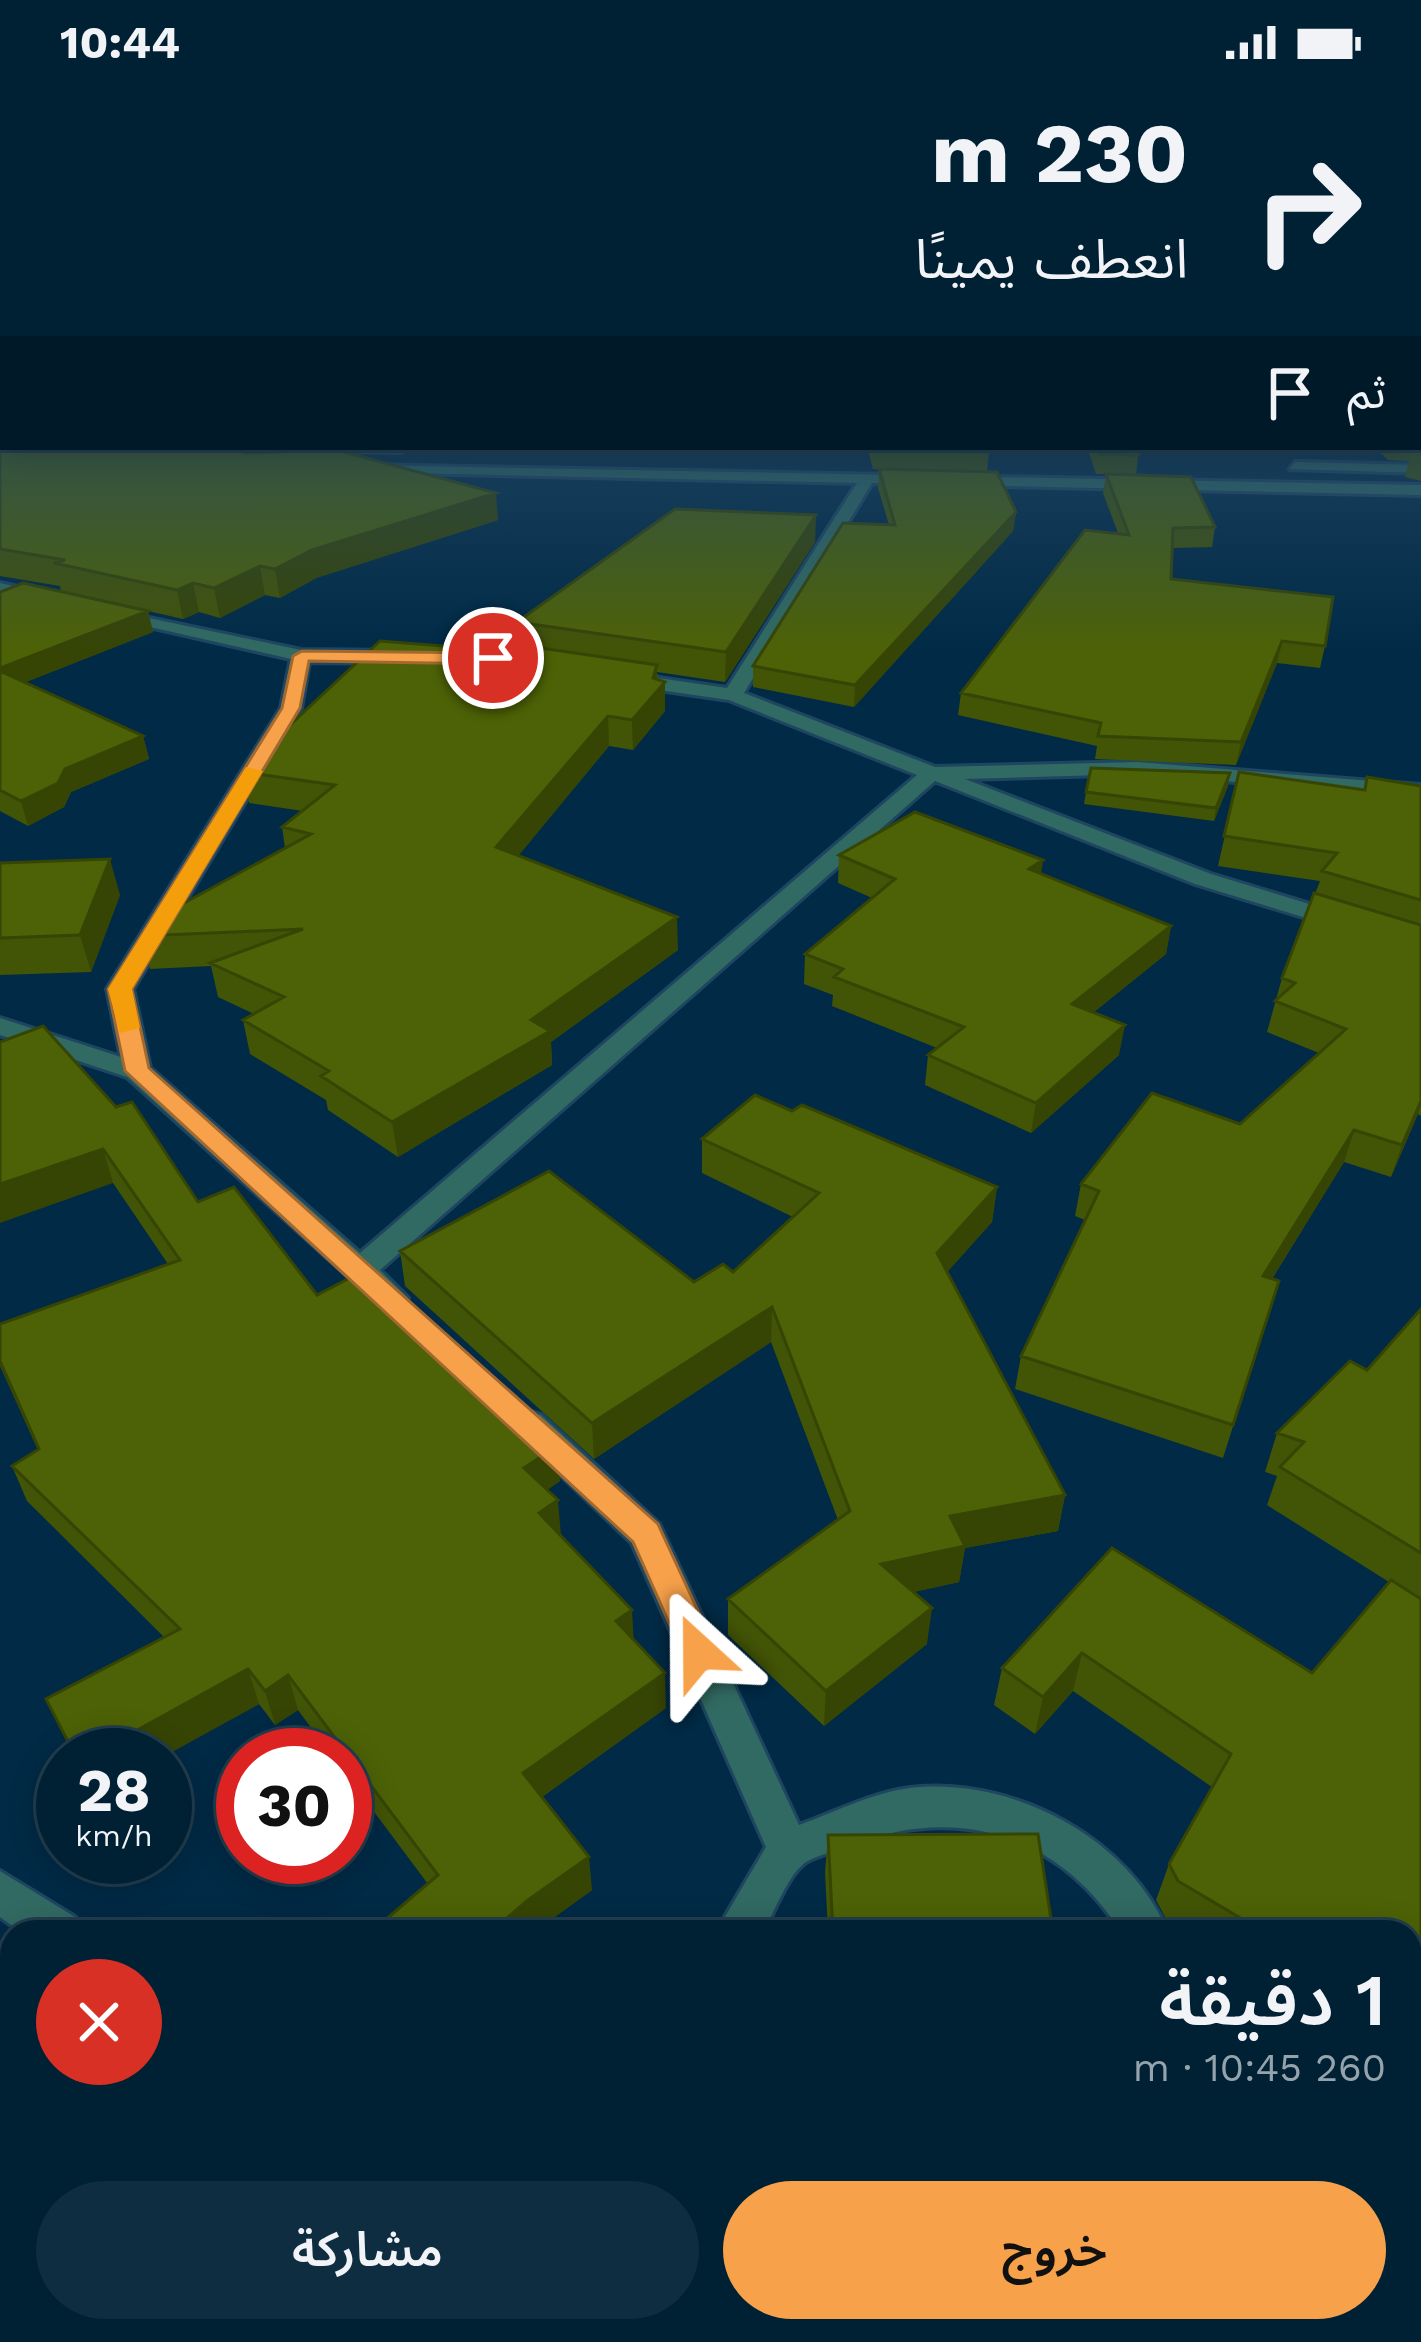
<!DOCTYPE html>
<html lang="ar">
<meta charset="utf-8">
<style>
body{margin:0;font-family:"Work Sans","Noto Sans Arabic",sans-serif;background:#0e2d40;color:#f1f3f6;direction:rtl;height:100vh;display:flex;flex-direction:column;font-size:45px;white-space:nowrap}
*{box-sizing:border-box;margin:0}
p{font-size:39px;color:#95a3ac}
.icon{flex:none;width:66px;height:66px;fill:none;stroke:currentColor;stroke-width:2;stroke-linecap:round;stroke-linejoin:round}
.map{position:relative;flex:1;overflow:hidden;direction:ltr}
.drawer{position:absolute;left:0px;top:1836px;width:1422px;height:423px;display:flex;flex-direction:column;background:#002034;border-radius:36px 36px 0 0;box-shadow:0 6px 30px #0003,0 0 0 3px #223e4f;direction:rtl}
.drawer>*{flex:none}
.guide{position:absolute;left:0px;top:0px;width:1422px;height:366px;box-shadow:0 6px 30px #0003,0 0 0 3px #223e4f;direction:rtl;background:#002034;color:#f1f3f6;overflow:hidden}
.speed{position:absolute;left:36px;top:1644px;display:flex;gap:24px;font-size:60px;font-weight:700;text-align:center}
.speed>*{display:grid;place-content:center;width:156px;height:156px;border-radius:50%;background:#002034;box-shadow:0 6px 30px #0003,0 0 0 3px #223e4f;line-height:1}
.speed small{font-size:30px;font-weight:400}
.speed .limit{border:18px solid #d22;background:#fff;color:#111}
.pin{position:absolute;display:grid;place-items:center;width:102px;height:102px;color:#fff;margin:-51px;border:6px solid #fff;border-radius:50%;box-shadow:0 3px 12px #0007}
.me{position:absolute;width:132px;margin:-66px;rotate:336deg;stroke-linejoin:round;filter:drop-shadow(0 0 9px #0008)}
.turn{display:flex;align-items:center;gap:42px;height:252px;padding:0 36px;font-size:54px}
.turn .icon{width:156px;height:156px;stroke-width:2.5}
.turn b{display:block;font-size:84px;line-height:102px}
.then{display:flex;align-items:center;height:114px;padding:0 36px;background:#0003;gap:24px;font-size:45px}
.round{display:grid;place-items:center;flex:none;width:126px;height:126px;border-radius:63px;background:#0e2d40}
.summary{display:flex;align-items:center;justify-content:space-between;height:204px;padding:0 36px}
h1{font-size:72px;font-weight:600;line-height:90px}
.action{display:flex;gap:24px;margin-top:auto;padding:24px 36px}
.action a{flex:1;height:138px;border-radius:72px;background:#f7a14a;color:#111;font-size:48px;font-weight:600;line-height:138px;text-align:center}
.action a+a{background:#0e2d40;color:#f1f3f6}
.status{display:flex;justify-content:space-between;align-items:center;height:84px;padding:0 60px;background:#002034;direction:ltr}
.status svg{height:33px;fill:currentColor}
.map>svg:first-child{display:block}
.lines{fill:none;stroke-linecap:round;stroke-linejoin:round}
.minor-casing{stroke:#1e4661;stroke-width:6}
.minor{fill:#316a62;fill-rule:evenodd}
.wall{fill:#425405}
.shaded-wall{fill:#364504}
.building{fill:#4d6206;stroke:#364504;stroke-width:3}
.route{fill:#f7a14a;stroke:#a16930;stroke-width:3}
.slow{fill:#f59e0b}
</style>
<div class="status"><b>10:44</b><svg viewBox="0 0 49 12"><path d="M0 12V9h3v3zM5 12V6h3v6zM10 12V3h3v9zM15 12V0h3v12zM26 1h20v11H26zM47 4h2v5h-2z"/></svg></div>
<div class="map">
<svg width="1421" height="2258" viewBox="0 0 1421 2258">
<rect width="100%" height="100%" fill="#002a46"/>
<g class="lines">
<g class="minor-casing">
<path id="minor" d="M320 363H408V364L401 368 327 367Z
M1295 378 1421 381V389L1290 385Z
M361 381 1421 401V411L872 399 744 609 935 683 1138 678 1421 701V713L1138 690 965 695 1211 790 1421 854V869L1195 800 935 697 380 1186 408 1214 403 1222H381L127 993 0 951V934L121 973 107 905 281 624 291 575 106 533V525L301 566 403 567 412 573 403 579 309 578 301 624 133 905 150 984 360 1169 917 691 729 616 624 601 614 595 624 589 727 604 857 399 366 388Z
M0 499 53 511 56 515 47 520 0 509Z
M529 1327 541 1331 659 1440 799 1741C838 1727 879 1705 921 1703 1020 1697 1129 1756 1168 1848H1121C1058 1749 956 1720 849 1762 836 1767 818 1771 806 1778 788 1790 774 1829 763 1848H716L766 1763 632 1459 517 1349 512 1340 517 1331Z
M0 1787 75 1833 81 1848H21L0 1833Z
M1410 2145 1421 2150V2203L1410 2198Z
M305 2247H359L363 2258H309Z
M425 2247H481L477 2258H421Z"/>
</g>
<use href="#minor" class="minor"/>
</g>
<path class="wall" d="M0 253H3V363L498 436 316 494 280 514 265 511 220 534 199 528 183 535 148 527 153 548 26 598 143 652 149 675 71 708 64 723 28 742 0 727V508H61L60 502 0 492Z
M1419 253H1421V397L1405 393 1409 377 1388 376 1375 363H1419Z
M867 363H987L989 368 987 387 1016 428 1013 447 854 623 753 603V582L889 441 878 404 879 385H873Z
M1087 363H1139L1136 391 1215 443 1212 463 1172 464 1171 495 1325 562 1320 584 1277 579 1236 681 1095 675 1097 662 958 631 961 609 1118 449 1103 409 1106 390H1096Z
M815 458 725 598 657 588 665 627 633 666 609 662 518 772 678 866 551 958 552 981 398 1073 328 1026 326 1016 250 970 243 936 254 930 218 913 211 882 150 885 142 852 285 764 282 743 303 727 249 719 243 688 481 565 518 560 517 538Z
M1239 688 1364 706 1421 702V1032L1418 1030 1391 1093 1344 1078 1272 1195 1279 1197 1223 1374 1015 1305 1021 1272 1085 1136 1075 1132 1081 1100 1240 1040 1319 969 1267 948 1282 894 1320 797 1218 782Z
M1228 702 1214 737 1084 720 1086 708Z
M839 771 1041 791 1171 842 1166 870 1094 928 1119 971 1031 1049 925 1001 928 971 937 964 832 922 833 911 804 900 805 870 872 814 838 799Z
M0 779 120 811 91 888 0 891Z
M0 958 198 1118 560 1397 547 1406 561 1451 634 1555 666 1624 542 1713 592 1806 534 1848H371L428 1800 345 1689V1671H331L298 1626 275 1641 259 1620 165 1671H73L46 1615 164 1553 27 1417 12 1382 38 1366 0 1282V1240L168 1180 113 1099Z
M792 1027 997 1103 992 1138 947 1188 1065 1411 1058 1447 965 1464 959 1498 913 1508 927 1560 824 1642 728 1551V1515L838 1436 771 1258 594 1375 405 1202 400 1167 694 1198 733 1188 793 1133 702 1089V1055Z
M1421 1225V1940L1410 1958V1848H1190L1165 1833 1156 1816 1169 1780 1212 1703 1073 1607 1035 1650 994 1621 1002 1584 1112 1464 1312 1589 1389 1498 1267 1421 1277 1392 1265 1388 1277 1349 1367 1286Z
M828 1751 1053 1848H828L825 1789Z"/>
<path class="shaded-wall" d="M496 409 498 436 316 494 280 514 275 485 312 466Z
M1016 428 1013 447 854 623 855 601Z
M816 431 815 458 725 598 726 568Z
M260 482 265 511 220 534 214 504Z
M193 499 199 528 183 535 177 506Z
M148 527 153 548 3 607 0 597V584Z
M1282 557 1277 579 1236 681 1241 658Z
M657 581V607L665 598V627L633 666 632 636 653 594Z
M608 632 609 662 499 795 496 763Z
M143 652 149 675 71 708 64 723 28 742 21 717 65 685Z
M1230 689 1228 702 1214 737 1216 724Z
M110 775 120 811 91 888 80 851Z
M1043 776 1039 804 1029 785Z
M677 833 678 866 551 958 552 981 398 1073 392 1038 531 936Z
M1171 842 1166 870 1068 949 1072 920Z
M1125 941 1119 971 1031 1049 1036 1019Z
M1421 1017V1022L1391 1093 1402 1061Z
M1354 1046 1344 1078 1253 1225 1263 1192Z
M103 1065 113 1099 0 1139V1100Z
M997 1103 992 1138 933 1204 937 1169Z
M772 1223 771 1258 594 1375 592 1339Z
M557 1362 560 1397 528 1419 524 1384Z
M1065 1411 1058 1447 965 1464 959 1498 878 1516 881 1480 950 1432Z
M558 1416 561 1452 539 1429Z
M932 1524 927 1560 824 1642 826 1607Z
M632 1526 634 1561 616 1537Z
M1082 1569 1073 1607 1035 1650 1043 1613Z
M248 1585 259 1620 165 1672 92 1671Z
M665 1589 666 1624 527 1723 523 1689Z
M288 1591 298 1626 275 1641 265 1607Z
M589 1773 592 1806 534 1848H491L528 1816Z
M819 2247H839L830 2258H810Z"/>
<path class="building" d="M0 253H3V342H0Z
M1419 253H1421V348H1419Z
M0 359H3V363L228 364 246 369 337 366 496 409 312 466 275 485 260 482 214 504 193 499 177 506 54 479 65 476 0 465Z
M874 363H987L989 368 874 366Z
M1096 363H1139V371L1099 370Z
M879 385 997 388 1016 428 855 601 753 582 843 439 895 441Z
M1106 390 1191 393 1215 443 1173 444 1171 495 1333 513 1325 562 1282 557 1241 658 1098 652 1101 639 961 609 1085 446 1129 451Z
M675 425 816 431 726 568 517 538Z
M23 499 148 527 0 584V508Z
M380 557 481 565 493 557 657 581 653 594 665 598 632 636 608 632 496 763 677 833 531 936 550 947 392 1038 321 992 329 987 243 936 284 913 210 879 303 845 142 852 151 837 311 750 282 743 335 701 243 688 249 679Z
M0 587 143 652 65 685 58 699 21 717 0 706Z
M1091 684 1230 689 1216 724 1086 708Z
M1239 688 1365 706 1367 693 1421 702V816L1322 787 1337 769 1224 752Z
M915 728 1043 776 1029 785 1171 842 1072 920 1125 941 1036 1019 928 971 964 943 834 893 843 885 805 870 895 795 839 771Z
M110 775 80 851 0 854V779Z
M1314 809 1421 841V1017L1402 1061 1354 1046 1263 1192 1279 1197 1233 1341 1021 1272 1099 1107 1081 1100 1152 1009 1240 1040 1346 945 1275 917 1295 899 1282 894Z
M43 942 116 1023 132 1018 198 1118 234 1103 317 1211 367 1185 557 1362 524 1384 558 1416 539 1429 632 1526 616 1537 665 1589 523 1689 589 1773 528 1816 491 1848H371L438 1791 288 1591 265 1607 248 1585 92 1671H75L46 1615 180 1545 12 1382 39 1365 0 1277V1240L180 1176 103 1065 0 1100V958Z
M755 1011 792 1027 802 1021 997 1103 937 1169 1065 1411 950 1432 965 1462 881 1480 932 1524 826 1607 728 1515 850 1427 772 1223 592 1339 400 1167 549 1087 694 1198 723 1180 733 1188 819 1109 702 1055Z
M1421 1225V1469L1280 1383 1304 1358 1277 1349 1350 1277 1367 1286Z
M1112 1464 1312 1589 1391 1496 1421 1515V1941L1410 1935V1848H1264L1178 1797 1169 1780 1231 1670 1082 1569 1043 1613 1002 1584Z
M1038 1750 1053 1848H833L828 1751Z
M12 2165V2247H146L150 2251 154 2247H203L212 2258H0V2176Z
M469 2247H819L810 2258H458Z"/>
<linearGradient id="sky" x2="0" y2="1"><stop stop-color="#001726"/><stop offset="0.44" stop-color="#264a68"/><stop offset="1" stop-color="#264a68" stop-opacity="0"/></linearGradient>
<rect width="1421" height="569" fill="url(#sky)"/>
<path class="route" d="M302 567 493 569 502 574 493 580 309 577 300 624 132 905 149 984 658 1440 717 1568 712 1579 699 1583 687 1579 633 1458 125 987 108 905 282 624 293 572Z"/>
<path class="slow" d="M246 683 263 687 132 905 140 944 120 949 108 905Z"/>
</svg>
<div class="speed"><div>28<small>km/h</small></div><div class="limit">30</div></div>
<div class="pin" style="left:493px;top:574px;background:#d93025"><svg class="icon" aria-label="arrive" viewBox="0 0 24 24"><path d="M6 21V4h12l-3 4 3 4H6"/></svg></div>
<svg class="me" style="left:699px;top:1568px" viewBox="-20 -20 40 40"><path d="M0-17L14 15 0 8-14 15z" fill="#f7a14a" stroke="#fff" stroke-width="4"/></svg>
<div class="guide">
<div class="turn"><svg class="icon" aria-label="right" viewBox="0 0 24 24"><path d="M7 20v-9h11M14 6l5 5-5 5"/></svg><div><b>230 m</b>انعطف يمينًا</div></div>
<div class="then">ثم<svg class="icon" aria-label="arrive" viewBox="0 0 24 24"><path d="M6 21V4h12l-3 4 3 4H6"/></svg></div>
</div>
<section class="drawer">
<div class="summary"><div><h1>1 دقيقة</h1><p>260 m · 10:45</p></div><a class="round" style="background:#d93025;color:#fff"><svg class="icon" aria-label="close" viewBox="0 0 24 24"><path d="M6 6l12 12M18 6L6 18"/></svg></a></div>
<div class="action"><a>خروج</a><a>مشاركة</a></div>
</section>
</div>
